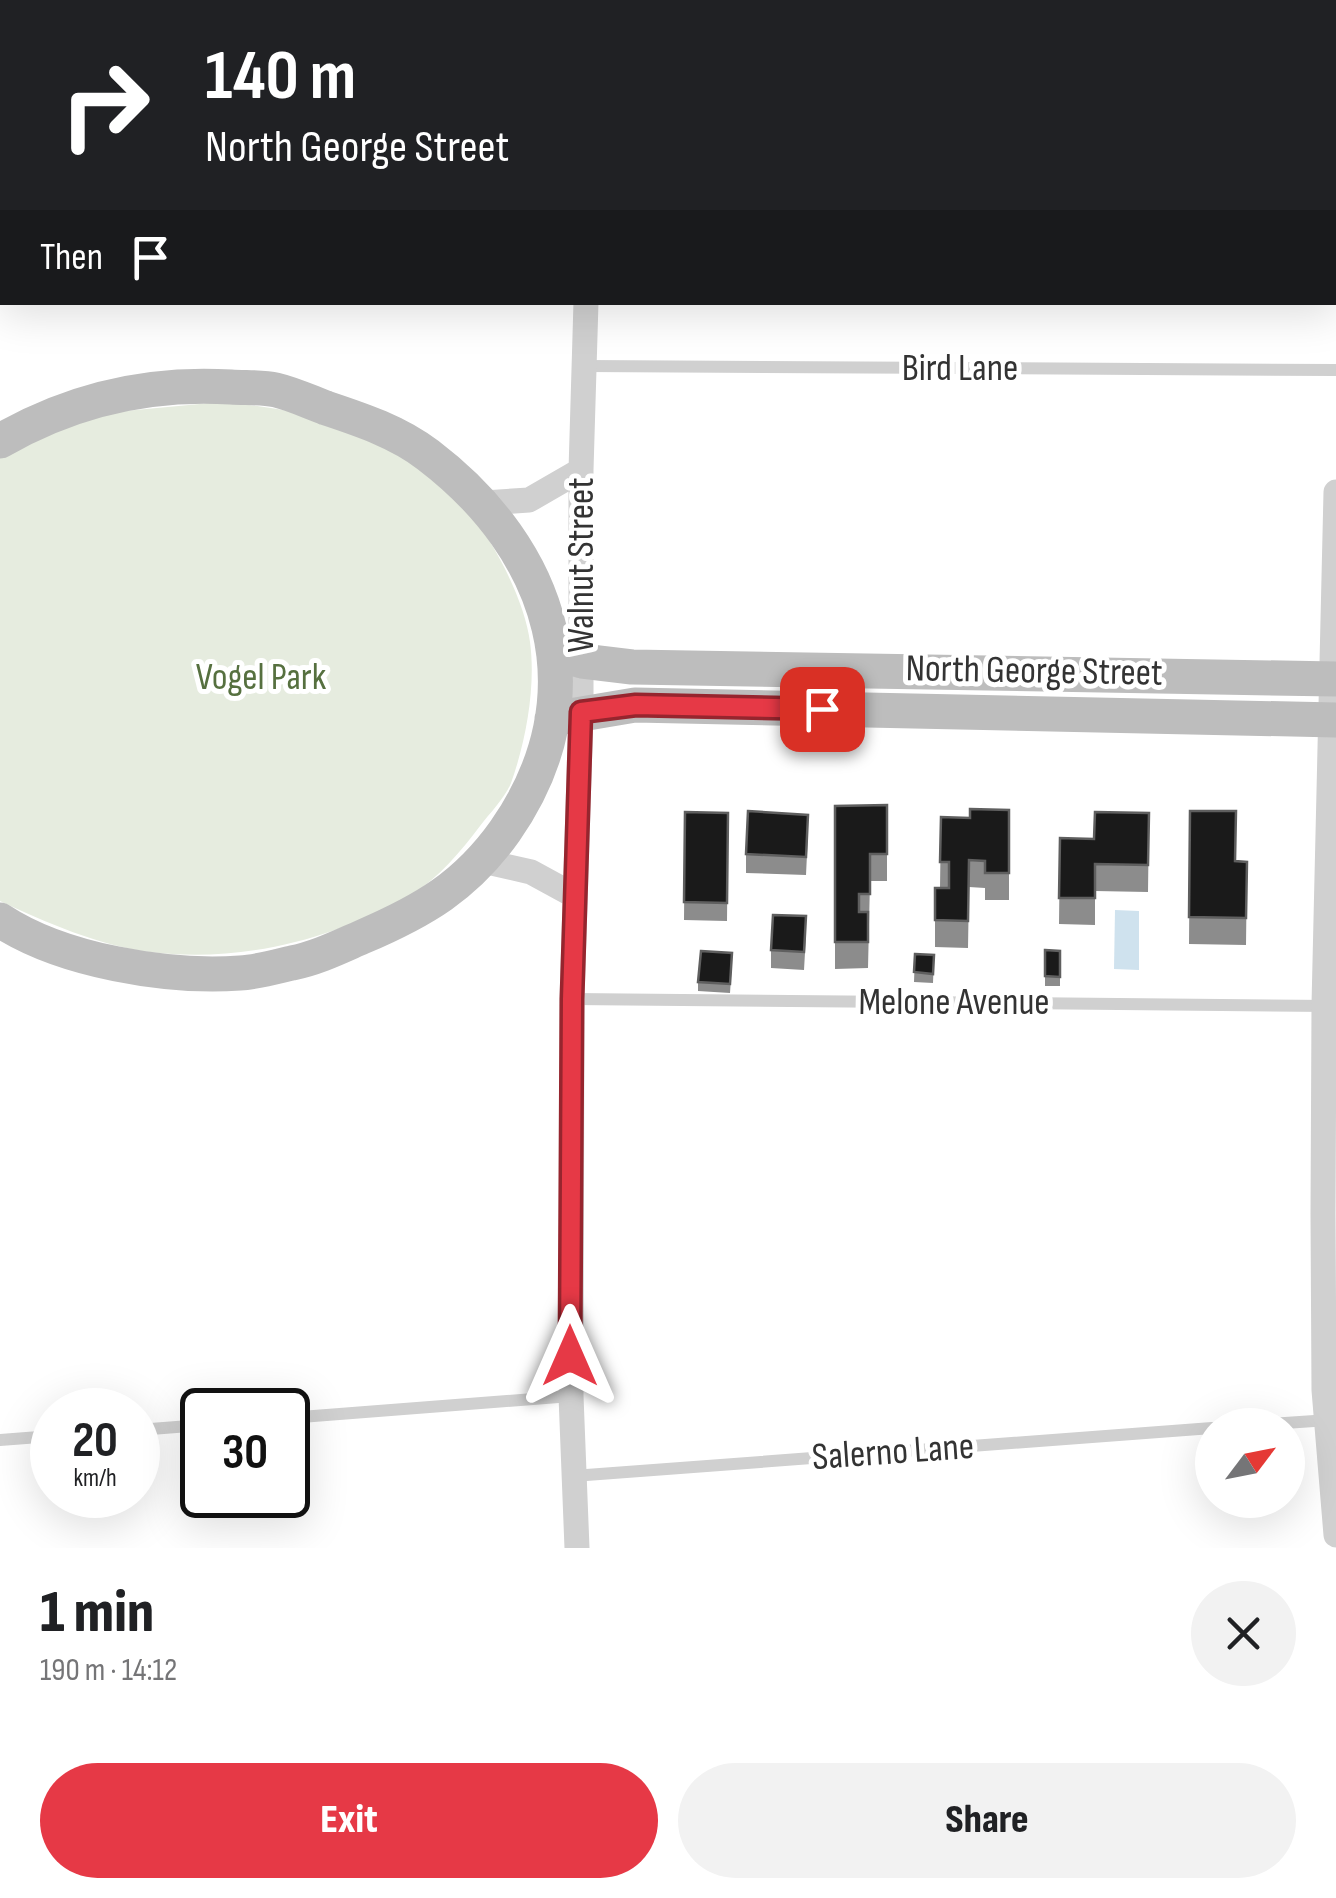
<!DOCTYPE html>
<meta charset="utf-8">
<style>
body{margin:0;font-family:"Sofia Sans Condensed",sans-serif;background:#f2f2f2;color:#202124;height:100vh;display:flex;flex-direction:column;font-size:38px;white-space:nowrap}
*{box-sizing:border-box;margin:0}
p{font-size:32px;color:#757577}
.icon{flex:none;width:55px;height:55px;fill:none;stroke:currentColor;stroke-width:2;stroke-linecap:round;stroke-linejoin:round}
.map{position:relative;height:1548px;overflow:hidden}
.panel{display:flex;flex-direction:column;background:#fff;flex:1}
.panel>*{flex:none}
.guide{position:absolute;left:0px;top:0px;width:1338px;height:305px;box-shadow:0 10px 40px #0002;background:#202124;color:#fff;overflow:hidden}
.needle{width:65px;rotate:58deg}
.fabs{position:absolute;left:1195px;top:1408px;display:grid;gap:20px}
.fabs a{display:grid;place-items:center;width:110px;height:110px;border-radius:50%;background:#fff;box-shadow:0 10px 40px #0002;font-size:50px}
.speed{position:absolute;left:30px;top:1388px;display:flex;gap:20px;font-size:50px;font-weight:700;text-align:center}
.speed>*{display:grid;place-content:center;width:130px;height:130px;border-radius:50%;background:#fff;box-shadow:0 10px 40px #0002;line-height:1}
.speed small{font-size:25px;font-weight:400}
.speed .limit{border:5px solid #111;border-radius:15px;background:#fff;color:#111}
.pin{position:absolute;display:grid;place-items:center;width:85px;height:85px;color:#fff;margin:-42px;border-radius:20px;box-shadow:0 5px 15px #0006}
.me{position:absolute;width:110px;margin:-55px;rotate:0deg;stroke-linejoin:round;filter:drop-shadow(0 0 8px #0008)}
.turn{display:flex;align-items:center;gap:35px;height:210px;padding:0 40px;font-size:45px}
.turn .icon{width:130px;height:130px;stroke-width:2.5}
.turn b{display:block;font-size:70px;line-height:85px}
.then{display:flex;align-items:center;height:95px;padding:0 40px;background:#0003;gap:20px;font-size:38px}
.round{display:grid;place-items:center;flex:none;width:105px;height:105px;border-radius:52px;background:#f2f2f2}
.overview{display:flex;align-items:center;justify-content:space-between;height:170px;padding:0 40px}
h1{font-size:60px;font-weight:800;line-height:75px}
.action{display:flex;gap:20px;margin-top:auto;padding:20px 40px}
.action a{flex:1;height:115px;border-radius:60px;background:#e63946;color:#fff;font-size:40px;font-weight:800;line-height:115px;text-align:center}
.action a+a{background:#f2f2f2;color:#202124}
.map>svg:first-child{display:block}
.green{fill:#e6ecdf}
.water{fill:#cfe2ee}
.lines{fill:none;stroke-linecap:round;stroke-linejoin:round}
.lane{stroke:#d0d0d0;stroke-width:12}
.street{stroke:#d0d0d0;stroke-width:25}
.secondary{stroke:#bdbdbd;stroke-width:35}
.wall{fill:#8c8c8c}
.building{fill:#1a1a1a;stroke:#5f5f5f;stroke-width:2.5}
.route-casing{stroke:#96252e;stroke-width:25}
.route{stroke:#e63946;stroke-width:18}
.labels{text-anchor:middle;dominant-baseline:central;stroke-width:10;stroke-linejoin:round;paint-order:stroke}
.street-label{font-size:38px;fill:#333;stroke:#fff}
.park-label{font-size:38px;fill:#56703f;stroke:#fff}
</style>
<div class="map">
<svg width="1336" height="1548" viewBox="0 0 1336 1548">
<rect width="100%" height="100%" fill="#fff"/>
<path class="green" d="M221 402C264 406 306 412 346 428 386 445 429 472 460 502 490 532 525 600 530 642 536 687 526 741 511 783 505 798 490 813 480 826 461 851 439 878 411 895 333 940 240 963 150 952 100 946 45 922 0 901V452L93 414Z"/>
<path class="water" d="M1115 910 1139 911V970L1114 969Z"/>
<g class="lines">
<path class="lane" d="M0 37H2
M585 366 1336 370
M572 999 1329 1006
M288 1418 571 1396
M1256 1425 1329 1420
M138 1430 202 1425
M0 1440 52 1436
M573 1476 1212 1428"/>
<path class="street" d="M589 0V2
M1336 492 1324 1005 1323 1214 1324 1390 1336 1535
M484 503 529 500 581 470
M483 861 531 872 575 896
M577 1548 571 1396 572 999 581 712V470L586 302"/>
<path class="secondary" d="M0 441C71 400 150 382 231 387 246 388 262 387 276 390 293 394 310 402 326 408 362 420 398 432 428 455 553 550 600 695 505 831 466 886 423 911 362 937 339 947 317 958 292 963 275 967 257 972 240 973 167 978 62 961 0 920
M555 653 582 661 632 667 1336 679
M552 719 635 705 1336 720"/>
</g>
<path class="wall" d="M887 805V881H870L868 968 835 969V806Z
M1009 810V900H985V888L969 887 968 948 935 947V888H940L941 817 970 818Z
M1190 811 1236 861 1247 862 1246 945 1189 944Z
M685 812 728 813 727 921 684 920Z
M1149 813 1148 892 1095 891V925L1059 924 1060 838 1094 839Z
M808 833 806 875 746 873V854Z
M806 935 804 970 771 968V950Z
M1045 950 1060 951V986H1045Z
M915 954 934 955 933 983 914 982Z
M732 963 730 993 698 991V982Z"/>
<path class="building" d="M887 805V854H870V894H859V912H868V942H835V806Z
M970 809 1009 810V873H985V861L969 860 968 921 935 920V888H949V862H940L941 817 970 818Z
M748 811 808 815 806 857 746 854Z
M1190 811H1236L1235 861 1247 862 1246 918 1189 917Z
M685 812 728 813 727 903 684 902Z
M1095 812 1149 813 1148 865 1095 864V898H1059L1060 838 1094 839Z
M773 915 806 916 804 952 771 950Z
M1045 950 1060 951V977L1045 976Z
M701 951 732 953 730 984 698 982Z
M915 954 934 955 933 974 914 972Z"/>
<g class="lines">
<g class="route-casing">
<path id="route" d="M570 1356 572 999 581 712 636 705 822 709"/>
</g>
<use href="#route" class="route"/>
</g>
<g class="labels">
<g class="street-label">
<text x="960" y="368">Bird Lane</text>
<text transform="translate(581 565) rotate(-90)">Walnut Street</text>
<text transform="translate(1034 671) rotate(1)">North George Street</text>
<text x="954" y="1002">Melone Avenue</text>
<text transform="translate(893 1452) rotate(-4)">Salerno Lane</text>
</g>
<g class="park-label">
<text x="261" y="677">Vogel Park</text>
</g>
</g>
</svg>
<div class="fabs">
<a><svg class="needle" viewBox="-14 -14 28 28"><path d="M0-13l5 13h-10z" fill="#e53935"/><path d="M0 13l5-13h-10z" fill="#757577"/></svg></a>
</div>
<div class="speed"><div>20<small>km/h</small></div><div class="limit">30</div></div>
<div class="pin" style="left:822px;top:709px;background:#d93025"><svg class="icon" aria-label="arrive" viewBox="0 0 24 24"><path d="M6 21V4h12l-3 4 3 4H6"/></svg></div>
<svg class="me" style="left:570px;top:1356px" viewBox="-20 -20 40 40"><path d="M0-17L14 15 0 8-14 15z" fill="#e63946" stroke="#fff" stroke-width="4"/></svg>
<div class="guide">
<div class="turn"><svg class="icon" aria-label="right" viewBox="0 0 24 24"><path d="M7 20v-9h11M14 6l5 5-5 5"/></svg><div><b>140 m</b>North George Street</div></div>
<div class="then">Then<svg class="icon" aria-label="arrive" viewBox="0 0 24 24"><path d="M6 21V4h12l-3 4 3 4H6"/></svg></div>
</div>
</div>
<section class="panel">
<div class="overview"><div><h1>1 min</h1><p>190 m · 14:12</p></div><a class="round"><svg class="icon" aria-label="close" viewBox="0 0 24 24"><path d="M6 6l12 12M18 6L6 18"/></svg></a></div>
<div class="action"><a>Exit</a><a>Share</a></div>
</section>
